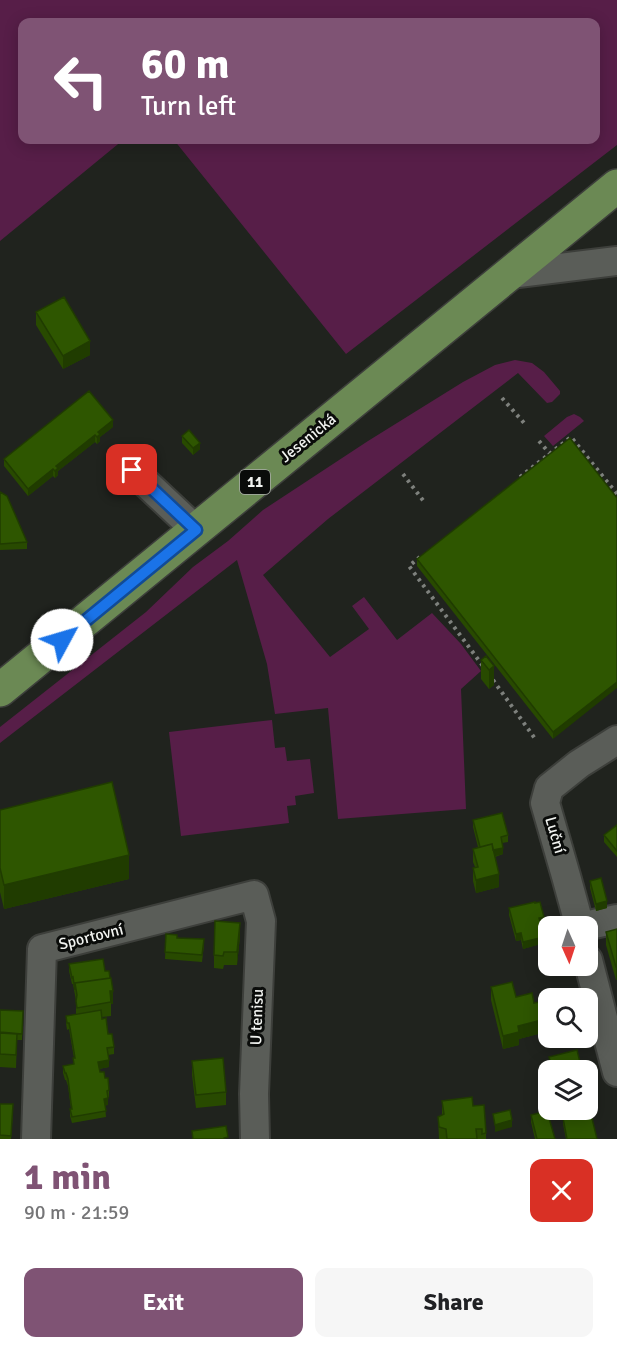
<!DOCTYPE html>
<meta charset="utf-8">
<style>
body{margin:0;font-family:Signika,sans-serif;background:#f6f6f6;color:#202124;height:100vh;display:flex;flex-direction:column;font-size:22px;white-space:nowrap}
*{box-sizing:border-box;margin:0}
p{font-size:20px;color:#757577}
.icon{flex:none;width:33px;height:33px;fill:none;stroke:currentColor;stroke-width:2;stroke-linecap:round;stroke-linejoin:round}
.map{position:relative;height:1139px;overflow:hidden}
.side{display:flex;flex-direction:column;background:#fff;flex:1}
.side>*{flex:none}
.top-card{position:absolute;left:18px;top:18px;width:582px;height:126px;border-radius:12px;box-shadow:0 3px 15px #0003;background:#7f5374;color:#fff;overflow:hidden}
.needle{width:39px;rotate:177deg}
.fabs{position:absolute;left:538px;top:916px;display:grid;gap:12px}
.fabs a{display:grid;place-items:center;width:60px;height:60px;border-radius:12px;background:#fff;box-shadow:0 3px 15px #0003;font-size:30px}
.pin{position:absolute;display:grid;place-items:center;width:51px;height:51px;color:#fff;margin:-26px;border-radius:12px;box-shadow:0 3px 9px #0006}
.me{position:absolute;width:66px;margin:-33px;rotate:51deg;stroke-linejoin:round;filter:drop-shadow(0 0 4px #0008)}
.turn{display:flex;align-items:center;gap:21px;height:126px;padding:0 24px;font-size:27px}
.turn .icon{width:78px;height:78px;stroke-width:2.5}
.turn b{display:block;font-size:42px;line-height:51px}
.round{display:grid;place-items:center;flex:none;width:63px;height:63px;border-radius:12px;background:#f6f6f6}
.head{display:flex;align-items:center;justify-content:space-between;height:102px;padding:0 24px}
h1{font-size:36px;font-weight:700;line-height:45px;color:#7f5374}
.action{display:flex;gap:12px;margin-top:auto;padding:12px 24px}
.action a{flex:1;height:69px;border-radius:12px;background:#7f5374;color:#fff;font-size:24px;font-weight:700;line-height:69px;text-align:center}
.action a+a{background:#f6f6f6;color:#202124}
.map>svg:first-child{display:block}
.green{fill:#571e48}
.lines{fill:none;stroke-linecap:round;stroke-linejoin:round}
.minor-casing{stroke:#3d3f3b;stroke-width:32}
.major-casing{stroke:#3d3f3b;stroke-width:36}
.path{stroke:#7e817d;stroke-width:4;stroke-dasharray:3 4.5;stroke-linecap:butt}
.minor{stroke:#5a5d58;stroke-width:28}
.major{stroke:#6b8954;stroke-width:33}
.wall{fill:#284a00}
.shaded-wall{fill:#203c00}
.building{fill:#2e5600;stroke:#203c00;stroke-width:1.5}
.route-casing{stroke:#114b97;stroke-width:15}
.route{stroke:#1a73e8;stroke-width:10}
.labels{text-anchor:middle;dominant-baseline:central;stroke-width:6;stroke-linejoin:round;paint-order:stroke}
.shield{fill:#0a0c0a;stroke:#acaeab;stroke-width:1.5}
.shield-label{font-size:15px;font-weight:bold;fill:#f1f3f0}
.street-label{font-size:16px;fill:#f1f3f0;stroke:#0a0c0a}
</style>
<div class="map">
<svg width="617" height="1139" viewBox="0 0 617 1139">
<rect width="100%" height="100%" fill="#20231e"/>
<path class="green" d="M0 0H617V145L346 354 174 140H596V22H22V140H123L0 241Z
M515 360 532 363 544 372 560 391V394L552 402 547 403 518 373 328 519 263 575 330 657 369 629 352 606 364 597 397 640 432 613 461 644 481 671 461 689 466 809 338 819 328 708 275 714 267 664 237 560 0 743V727L146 612 193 567 228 541 263 510 368 441 463 382 495 365Z
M574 414 580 417 584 421 553 446 544 436 567 417Z
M272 720 275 748 285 747 287 761 310 759 314 793 295 796 296 805 287 806 289 823 181 836 169 732Z"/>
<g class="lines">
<g class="minor-casing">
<path id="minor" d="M510 274 617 261
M132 470 196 530
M580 927 566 876 545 803 549 788 579 764 617 740
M586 927 594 924 617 919
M588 960 617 1072
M36 1139 42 949 254 895 261 921 254 1094 255 1139"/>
</g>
<g class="major-casing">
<path id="major" d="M0 690 617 186"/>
</g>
<path class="path" d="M502 398 525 424
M539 441 551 455
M403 474 425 503
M520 477 571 437 617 494
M420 557 409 566 483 666
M493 680 536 740"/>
<use href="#minor" class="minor"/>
<use href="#major" class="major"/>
</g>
<path class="wall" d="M36 312 90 355 63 369 36 325Z
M113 427 100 437V441L97 444 95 442 58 471V475L55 478 53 476 28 496 4 466V459Z
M182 436 200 449 193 455 182 443Z
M570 438 553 739 417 566V559Z
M0 492 27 542V549L0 550Z
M486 656 494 685 489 689 481 679V660Z
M0 810 129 879 4 909 0 892Z
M473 820 508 835V842L502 843 503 854 495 857 499 887 476 893 473 881V868L475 867 473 862V849L478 847 473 827Z
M617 825V857L604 842V835Z
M590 881 607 908 596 911 590 888Z
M535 903 544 924H541L544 943 523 949 521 940 516 941 509 915V908Z
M617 929 616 980 606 945V932Z
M166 934 204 945 202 962 165 959Z
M240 936 237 965H224L223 969 214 968V955Z
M69 964 105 971 113 1004H111V1016L102 1017 114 1047V1054L108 1055 109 1067 99 1069 100 1072 105 1078 109 1090V1097H108V1105H105L106 1117 72 1123 70 1116V1109H71L68 1086 66 1080H65L63 1073V1066L73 1064 74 1058 70 1035 69 1029 67 1030 66 1023V1016L76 1015V1001L73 984H72L69 971Z
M491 987 516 997 534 1003 549 1000 539 1037 538 1034 519 1039V1045L503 1049 491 1000Z
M0 1010 23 1011 22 1040H17L16 1068 0 1067Z
M549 1057 582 1071H549Z
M192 1061 226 1092V1105L196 1108 192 1075Z
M442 1101 473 1106 486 1133V1139H439L438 1117 442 1115Z
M0 1104 13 1111 11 1139H0Z
M531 1115 555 1139H535L531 1122Z
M563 1118 597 1139H566L563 1124Z"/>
<path class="shaded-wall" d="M90 341V355L63 369V356Z
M113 420V427L100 437V441L97 444V437L98 432Z
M95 435V442L58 471V475L55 478V471L56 466Z
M200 443V449L193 455V448Z
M53 469V476L28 496V489Z
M494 666V685L489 689V670Z
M617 682V688L553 739V732Z
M503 848V854L481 860V853Z
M129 855V879L4 909V885Z
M499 874V887L476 893V880Z
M607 901V908L596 911V904Z
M544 917V924L539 925V918Z
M240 923V936L237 965V952Z
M521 933V940L516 941V934Z
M544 937V943L523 949V942Z
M616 967H617V980H616Z
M110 991H113V1004H111Z
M538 1021V1034L519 1039V1045L503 1049V1036L518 1026Z
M549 1021V1035L539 1037V1024Z
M109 1060V1067L98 1069V1062Z
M108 1098V1105L104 1106V1099Z
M512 1120V1127L495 1132V1125Z"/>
<path class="building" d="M64 297 90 341 63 356 36 312Z
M89 391 113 420 98 432 100 434 97 437 95 435 56 466 58 468 55 471 53 469 28 489 4 459Z
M189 430 200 443 193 448 182 436Z
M570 438 617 498V682L553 732 417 559Z
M0 492 7 496 27 542 0 544Z
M486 656 494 666 489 670 481 660Z
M112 782 129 855 4 885 0 868V810Z
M502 813 508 835 501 837 503 848 493 850 492 844 480 847 473 820Z
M617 825V851L604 835Z
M492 844 499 874 476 880 473 868 478 867 473 849Z
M601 878 607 901 596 904 590 881Z
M535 902V903L540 902 544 917 539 918 544 937 523 942 521 933 516 934 509 908Z
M215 921 240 923 237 952H224L223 956 214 955Z
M617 929V967H616L606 932Z
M166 934 177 935V938L204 939 202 955 165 952Z
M103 959 105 971H109L110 978 75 983V990L73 977 72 978 69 964Z
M111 978 113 991H110L111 1002 77 1008 76 1001 77 995 75 983Z
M512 982 516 997 532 993 534 1003 549 1000V1021L539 1024 538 1021 518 1026 519 1032 503 1036 491 987Z
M0 1010 23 1011 22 1034 0 1032Z
M101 1010 102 1019 106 1018 108 1034H112L114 1047 107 1048 109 1060 98 1062 100 1072H104L105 1078H108L109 1090 107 1091 108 1098 104 1099 106 1111 72 1117 70 1109H72L71 1103 68 1079 66 1073H65L63 1066 74 1064 73 1058H75L70 1028 69 1023H67L66 1016Z
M0 1033 17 1034 16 1055 0 1054Z
M577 1050 582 1071H553L549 1057Z
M223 1058 226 1092 196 1095 192 1061Z
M472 1097 473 1106 484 1105 486 1133 482 1134V1129H476L477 1139H447L446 1129 439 1127 438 1117 444 1114 442 1101Z
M0 1104H13L11 1136 0 1135Z
M510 1110 512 1120 495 1125 493 1114Z
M590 1110 597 1139H567L563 1118Z
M547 1111 555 1139H537L531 1115Z
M226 1126 228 1137 224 1138V1139H193L192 1131Z"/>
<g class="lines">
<g class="route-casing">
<path id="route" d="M62 640 196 530 132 470"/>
</g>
<use href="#route" class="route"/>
</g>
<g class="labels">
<rect class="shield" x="240" y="470" width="30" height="24" rx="4.5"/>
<g class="shield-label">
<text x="255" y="482">11</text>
</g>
<g class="street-label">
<text transform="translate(308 438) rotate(-39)">Jesenická</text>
<text transform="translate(555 835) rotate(74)">Luční</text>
<text transform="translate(91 937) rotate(-14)">Sportovní</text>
<text transform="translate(257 1017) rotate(-88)">U tenisu</text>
</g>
</g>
</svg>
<div class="fabs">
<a><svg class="needle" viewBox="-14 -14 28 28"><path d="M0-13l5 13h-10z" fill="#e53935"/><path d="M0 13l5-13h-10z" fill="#757577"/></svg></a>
<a><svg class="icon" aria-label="search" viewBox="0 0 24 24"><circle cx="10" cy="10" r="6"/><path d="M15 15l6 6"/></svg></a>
<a><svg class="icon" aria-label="layers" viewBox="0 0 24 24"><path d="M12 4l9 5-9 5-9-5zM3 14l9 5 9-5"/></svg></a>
</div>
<div class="pin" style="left:132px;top:470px;background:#d93025"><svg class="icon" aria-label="arrive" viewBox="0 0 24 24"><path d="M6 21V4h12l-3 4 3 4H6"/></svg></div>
<svg class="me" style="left:62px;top:640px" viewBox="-20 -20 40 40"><circle r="19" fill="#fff"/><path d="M0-13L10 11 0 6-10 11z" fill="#1a73e8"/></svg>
<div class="top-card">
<div class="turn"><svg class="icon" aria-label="left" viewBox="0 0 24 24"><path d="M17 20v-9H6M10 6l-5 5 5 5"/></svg><div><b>60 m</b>Turn left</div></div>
</div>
</div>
<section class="side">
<div class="head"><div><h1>1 min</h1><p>90 m · 21:59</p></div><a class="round" style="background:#d93025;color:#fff"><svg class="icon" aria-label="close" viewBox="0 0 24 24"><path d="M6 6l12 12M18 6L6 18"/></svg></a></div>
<div class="action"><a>Exit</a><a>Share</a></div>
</section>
